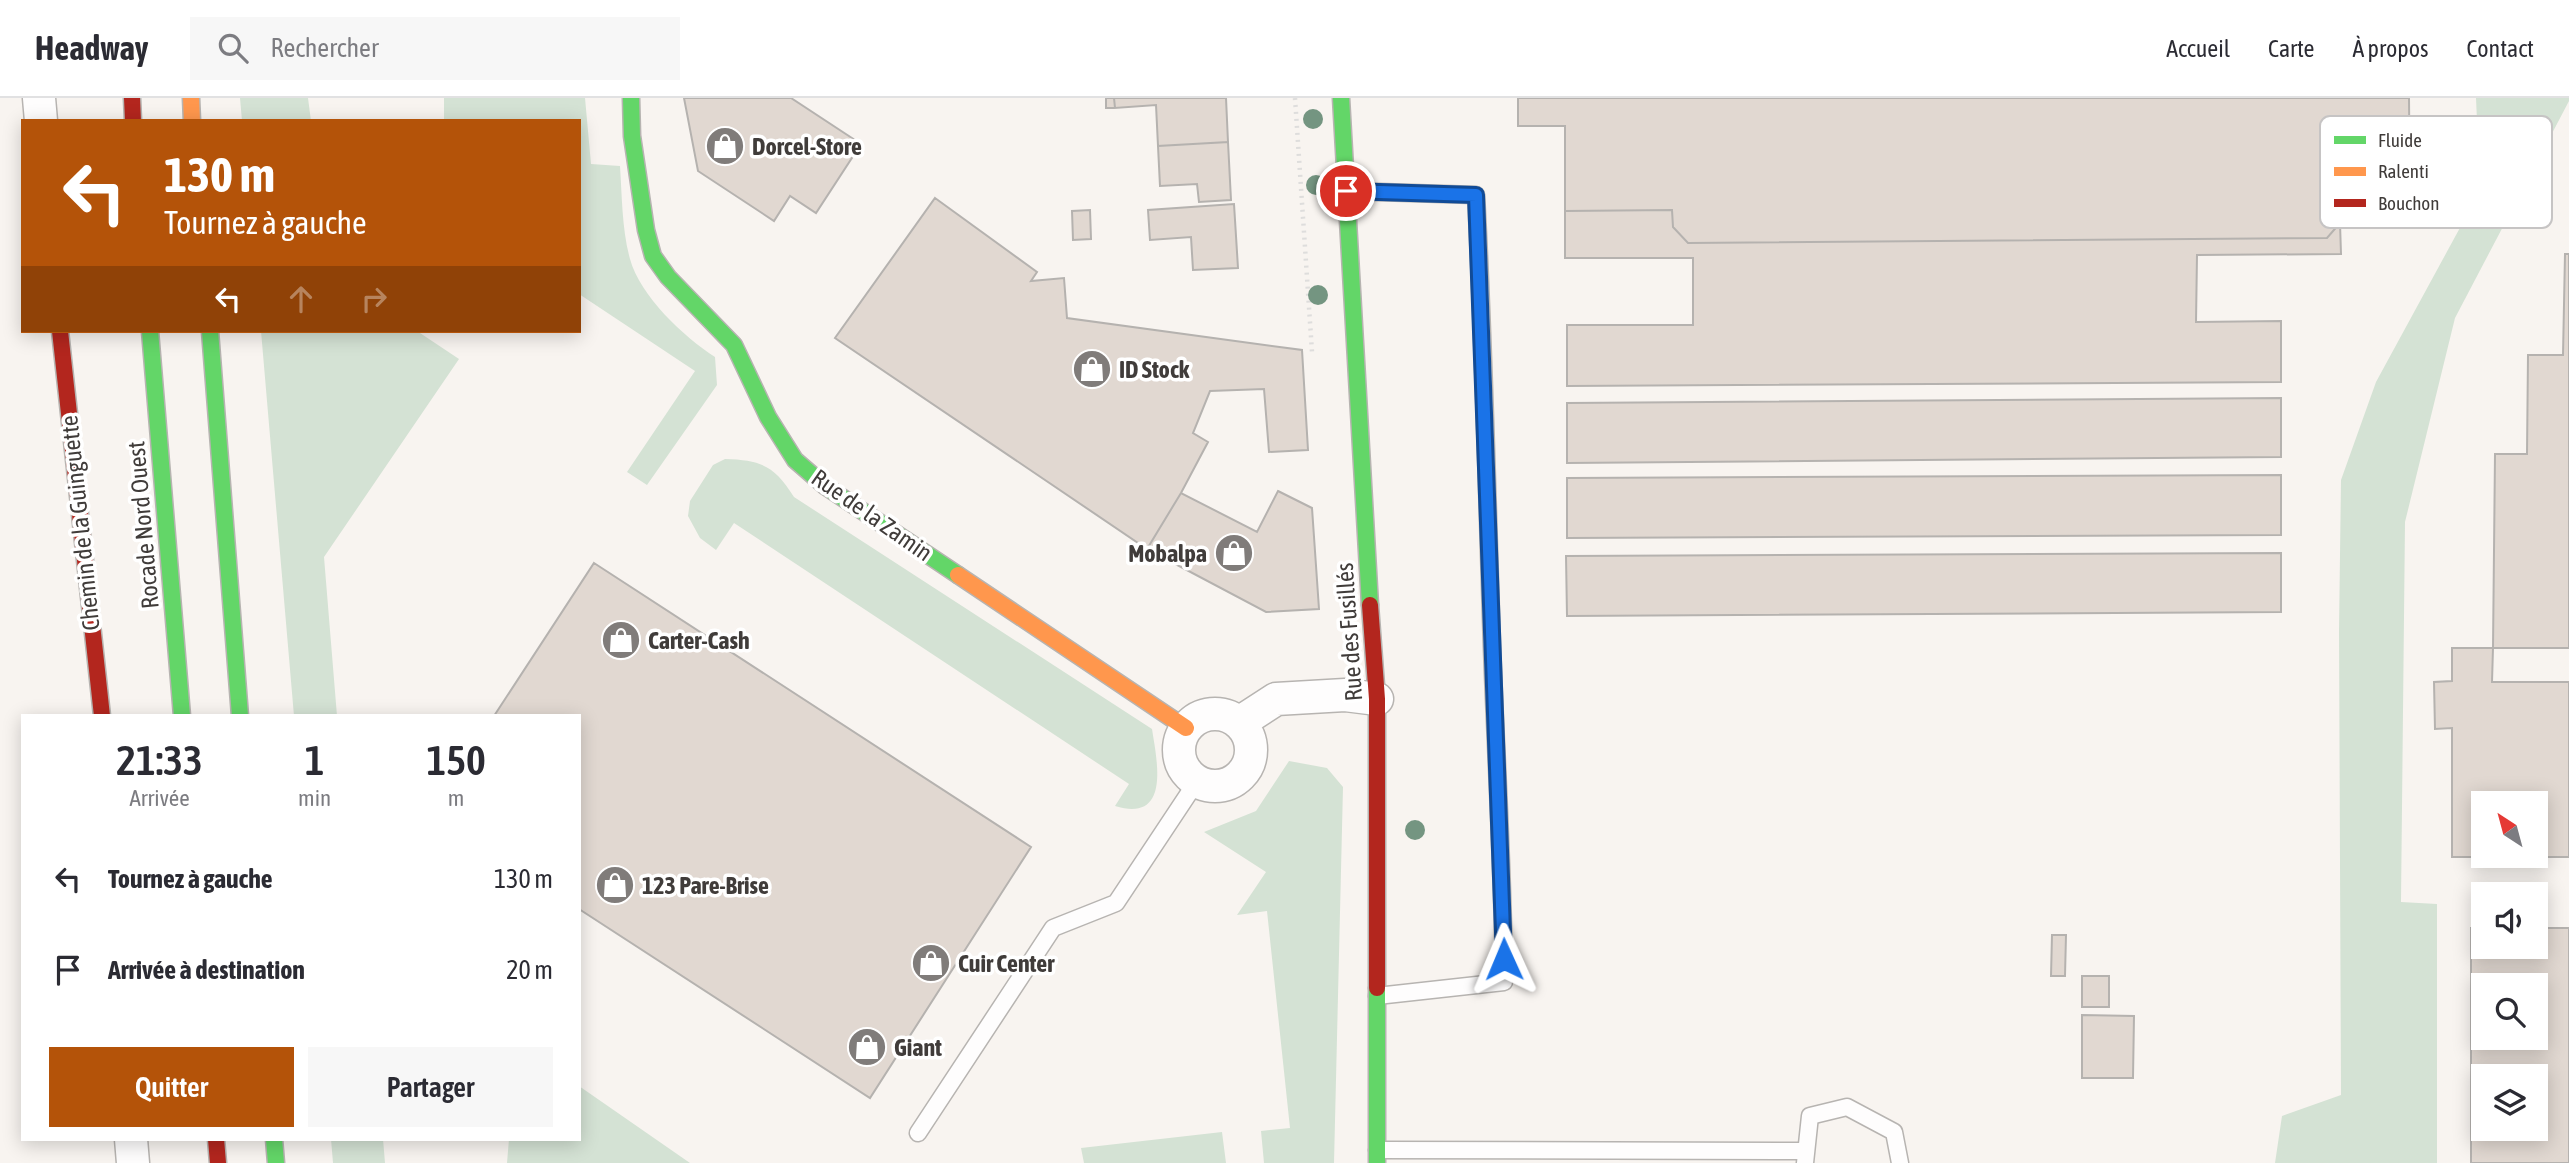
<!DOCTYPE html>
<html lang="fr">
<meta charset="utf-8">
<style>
body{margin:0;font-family:"Asap Condensed",sans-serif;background:#f7f7f7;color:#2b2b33;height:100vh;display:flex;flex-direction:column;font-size:26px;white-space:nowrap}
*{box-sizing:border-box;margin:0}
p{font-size:23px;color:#7c7c81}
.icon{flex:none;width:38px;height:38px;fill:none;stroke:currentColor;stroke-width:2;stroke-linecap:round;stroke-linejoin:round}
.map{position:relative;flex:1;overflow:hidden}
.drawer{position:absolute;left:21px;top:616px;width:560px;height:427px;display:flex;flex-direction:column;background:#fff;border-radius:0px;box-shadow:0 4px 18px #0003}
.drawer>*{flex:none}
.banner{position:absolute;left:21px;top:21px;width:560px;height:214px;border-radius:0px;box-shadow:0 4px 18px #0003;background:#b45309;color:#fff;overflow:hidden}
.needle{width:46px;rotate:324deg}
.controls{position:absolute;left:2471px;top:693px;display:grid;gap:14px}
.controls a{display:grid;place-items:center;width:77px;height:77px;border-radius:0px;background:#fff;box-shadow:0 4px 18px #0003;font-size:35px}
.pin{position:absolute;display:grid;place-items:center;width:60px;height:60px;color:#fff;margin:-30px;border:4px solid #fff;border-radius:50%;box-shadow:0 2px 7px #0007}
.me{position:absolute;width:77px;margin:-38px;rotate:359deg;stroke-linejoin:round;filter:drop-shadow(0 0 5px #0008)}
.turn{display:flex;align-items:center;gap:24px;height:147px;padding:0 28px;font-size:32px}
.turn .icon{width:91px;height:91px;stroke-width:2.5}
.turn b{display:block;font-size:49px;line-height:60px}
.lanes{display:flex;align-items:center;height:66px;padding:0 28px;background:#0003;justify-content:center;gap:35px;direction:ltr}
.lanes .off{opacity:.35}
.eta{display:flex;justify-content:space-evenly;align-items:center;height:119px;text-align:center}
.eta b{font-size:42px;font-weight:600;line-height:49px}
.action{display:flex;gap:14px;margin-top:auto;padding:14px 28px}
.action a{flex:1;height:80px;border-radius:0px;background:#b45309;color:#fff;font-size:28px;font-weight:600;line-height:80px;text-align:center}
.action a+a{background:#f7f7f7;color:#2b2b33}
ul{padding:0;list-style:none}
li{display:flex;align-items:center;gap:21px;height:91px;padding:0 28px}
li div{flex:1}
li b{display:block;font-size:26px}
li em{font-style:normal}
header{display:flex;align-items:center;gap:42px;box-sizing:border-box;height:98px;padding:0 35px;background:#fff;border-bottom:2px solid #e1e1e2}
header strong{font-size:33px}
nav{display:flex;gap:38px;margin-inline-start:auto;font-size:24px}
.search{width:490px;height:63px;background:#f7f7f7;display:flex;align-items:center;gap:18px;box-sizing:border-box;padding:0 24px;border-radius:0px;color:#7c7c81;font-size:26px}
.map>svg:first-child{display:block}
.green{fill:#d4e2d4}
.building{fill:#e1d8d1;stroke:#b5b2af;stroke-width:2;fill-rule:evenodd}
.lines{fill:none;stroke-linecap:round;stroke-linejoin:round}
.lane-casing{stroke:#b7b4b1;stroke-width:19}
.street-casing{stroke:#b7b4b1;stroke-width:35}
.fast-casing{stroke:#b7b4b1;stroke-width:19}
.slow-casing{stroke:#b7b4b1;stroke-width:19}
.jam-casing{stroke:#b7b4b1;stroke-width:19}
.path{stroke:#dedddc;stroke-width:4.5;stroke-dasharray:2 5;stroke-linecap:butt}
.lane{stroke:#fefdfd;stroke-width:16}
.street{stroke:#fefdfd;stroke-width:32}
.fast{stroke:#63d668;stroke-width:16}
.slow{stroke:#ff974d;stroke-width:16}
.jam{stroke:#b3261e;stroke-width:16}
.tree{fill:#749581}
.route-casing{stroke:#114b97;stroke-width:18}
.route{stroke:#1a73e8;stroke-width:12}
.labels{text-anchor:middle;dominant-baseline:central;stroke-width:7;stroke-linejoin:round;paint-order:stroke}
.poi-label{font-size:24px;font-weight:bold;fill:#403c3a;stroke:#fff;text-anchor:start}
.street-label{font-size:24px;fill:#403c3a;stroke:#fff}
.key{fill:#fff;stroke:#c6c4c4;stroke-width:2}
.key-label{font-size:19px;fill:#403c3a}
</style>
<header>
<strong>Headway</strong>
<div class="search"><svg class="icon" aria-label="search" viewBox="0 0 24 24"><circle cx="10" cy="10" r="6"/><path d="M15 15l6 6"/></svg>Rechercher</div>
<nav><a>Accueil</a><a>Carte</a><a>À propos</a><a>Contact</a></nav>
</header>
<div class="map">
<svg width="2569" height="1065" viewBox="0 0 2569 1065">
<rect width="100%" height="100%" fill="#f8f4f0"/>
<path class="green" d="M240 0H308L311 23H242Z
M444 0H585L591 66 620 68C622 98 622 132 630 161 640 198 684 239 715 259L717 287 647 387 627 374 695 273 579 196V23H444Z
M2476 0H2569V3L2455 220 2405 424 2401 804 2437 806V1065H2275L2282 1018 2341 997 2339 532 2341 382 2376 284 2480 93Z
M261 233H417L459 261 324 459 337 618H294Z
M725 361C763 362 775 369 794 399L1152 631C1157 663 1171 725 1115 708L1129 686 734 425 716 452 700 440 688 418 690 403 713 367Z
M1289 663 1327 670 1343 689 1334 1065H1264L1261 1033 1290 1030 1267 813 1237 817 1266 774 1204 734 1256 713Z
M579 988 690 1065H507L509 1041H579Z
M1222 1034 1226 1065H1084L1081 1050Z
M331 1041H383L385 1065H333Z"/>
<path class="building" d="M684 0H791L861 46 816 115 790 98 774 123 698 73Z
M1106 0H1114L1115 10H1106Z
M1114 0H1226L1228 44 1158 48 1156 7 1115 10Z
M1518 0H2409L2410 111H2340V125L2327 140 1688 145 1673 129 1672 112 1565 113V28H1518Z
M1228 44 1231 102 1199 104 1197 86 1160 88 1158 48Z
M935 100 1037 174 1031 183 1064 180 1067 220 1302 252 1308 352 1269 354 1264 291 1210 293 1193 335 1208 344 1181 395 1147 451 835 240Z
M1234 106 1238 170 1193 172 1191 139 1150 142 1148 112Z
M1090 112 1091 141 1073 142 1072 113Z
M1672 112 1673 129 1688 145 2327 140 2340 125 2341 156 2197 157 2196 224 2281 223V284L1567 288V227H1693V160H1565V113Z
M2565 156H2569V550H2493L2495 356H2527L2528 257H2563Z
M2281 300V359L1567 365V305Z
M2281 377V437L1567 440V380Z
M1278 393 1312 410 1319 511 1266 514 1147 451 1181 395 1257 434Z
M2281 455V514L1567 518 1566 458Z
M594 465 1031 749 870 1000 579 811V618H494Z
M2452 550H2493L2492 584H2569V759H2452V630L2435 631 2434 584 2452 583ZM2483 705H2536V758H2483Z
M2471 830H2483V849H2536V830H2569V1065H2471ZM2483 887H2536V940H2483ZM2483 978H2536V1031H2483Z
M2052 837H2066L2065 878H2051Z
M2082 878H2109V909H2082Z
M2082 917 2134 918 2133 980H2082Z"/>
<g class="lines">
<g class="lane-casing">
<path id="lane" d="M1346 93 1476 97C1484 248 1487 399 1492 549 1496 661 1503 772 1504 884L1377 898
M918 1035 1053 830 1116 805 1197 683
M1377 1052 1805 1053
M1805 1065 1810 1018 1847 1009 1894 1034 1900 1065"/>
</g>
<g class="street-casing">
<path id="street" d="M39 0 41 23
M1179 652a36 36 0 1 1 72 0a36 36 0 1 1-72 0Z
M1239 625 1276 601 1345 597 1377 601
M131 1041 133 1065"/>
</g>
<g class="fast-casing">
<path id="fast" d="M631 0 632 38 646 132 653 158 668 179 734 247 768 319 795 362 825 388 958 477
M1341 0 1370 507
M150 233 182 618
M210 233 240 618
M1377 890V1065
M274 1041 276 1065"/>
</g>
<g class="slow-casing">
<path id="slow" d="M191 0 192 23
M958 477 1186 630"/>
</g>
<g class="jam-casing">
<path id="jam" d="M132 0 133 23
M60 233 102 618
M1370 507 1377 601V890
M216 1041 218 1065"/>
</g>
<path class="path" d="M1295 0 1312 254"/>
<use href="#lane" class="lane"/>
<use href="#street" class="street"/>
<use href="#fast" class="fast"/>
<use href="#slow" class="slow"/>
<use href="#jam" class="jam"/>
</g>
<g class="tree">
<circle cx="1313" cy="21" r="10"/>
<circle cx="1316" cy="87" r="10"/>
<circle cx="1318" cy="197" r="10"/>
<circle cx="1415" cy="732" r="10"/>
</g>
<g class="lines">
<g class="route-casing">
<path id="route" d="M1346 93 1476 97 1504 861"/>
</g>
<use href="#route" class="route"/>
</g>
<defs>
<g id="shop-disc" transform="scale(2.0125)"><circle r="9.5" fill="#807c7a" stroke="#fff"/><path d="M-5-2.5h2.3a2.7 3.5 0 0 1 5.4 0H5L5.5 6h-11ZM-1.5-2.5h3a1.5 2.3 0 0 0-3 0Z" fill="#fff"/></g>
</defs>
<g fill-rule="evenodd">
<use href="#shop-disc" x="725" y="48"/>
<use href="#shop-disc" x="1092" y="271"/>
<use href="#shop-disc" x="1234" y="455"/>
<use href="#shop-disc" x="621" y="542"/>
<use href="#shop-disc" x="615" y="787"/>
<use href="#shop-disc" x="931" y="865"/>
<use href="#shop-disc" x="867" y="949"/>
</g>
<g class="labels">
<g class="poi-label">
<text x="752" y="48">Dorcel-Store</text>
<text x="1119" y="271">ID Stock</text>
<text x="1207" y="455" text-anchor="end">Mobalpa</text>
<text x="648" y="542">Carter-Cash</text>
<text x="642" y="787">123 Pare-Brise</text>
<text x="958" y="865">Cuir Center</text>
<text x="894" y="949">Giant</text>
</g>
<g class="street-label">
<text transform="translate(872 417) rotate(35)">Rue de la Zamin</text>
<text transform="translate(80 425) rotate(-96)">Chemin de la Guinguette</text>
<text transform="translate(143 427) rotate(-95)">Rocade Nord Ouest</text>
<text transform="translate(1349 534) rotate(-94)">Rue des Fusillés</text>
</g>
</g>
<rect x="2320" y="18" width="232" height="112" rx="10" class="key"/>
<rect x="2334" y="38" width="32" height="8" fill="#63d668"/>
<rect x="2334" y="69" width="32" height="9" fill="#ff974d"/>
<rect x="2334" y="101" width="32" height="8" fill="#b3261e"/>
<g class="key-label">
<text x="2378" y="49">Fluide</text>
<text x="2378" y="80">Ralenti</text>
<text x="2378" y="112">Bouchon</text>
</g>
</svg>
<div class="controls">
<a><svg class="needle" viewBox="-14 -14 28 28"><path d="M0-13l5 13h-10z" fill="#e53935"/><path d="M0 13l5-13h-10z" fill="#7c7c81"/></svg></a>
<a><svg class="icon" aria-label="sound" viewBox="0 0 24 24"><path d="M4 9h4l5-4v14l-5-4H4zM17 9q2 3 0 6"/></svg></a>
<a><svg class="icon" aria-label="search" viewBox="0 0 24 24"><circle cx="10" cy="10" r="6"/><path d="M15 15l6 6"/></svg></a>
<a><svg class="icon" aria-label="layers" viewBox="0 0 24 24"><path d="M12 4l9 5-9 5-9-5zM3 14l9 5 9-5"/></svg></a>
</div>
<div class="pin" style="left:1346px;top:93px;background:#d93025"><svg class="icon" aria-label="arrive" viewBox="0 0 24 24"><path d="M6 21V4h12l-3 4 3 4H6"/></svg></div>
<svg class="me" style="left:1504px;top:861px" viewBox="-20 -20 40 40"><path d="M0-17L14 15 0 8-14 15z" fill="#1a73e8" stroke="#fff" stroke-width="4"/></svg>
<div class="banner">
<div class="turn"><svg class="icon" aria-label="left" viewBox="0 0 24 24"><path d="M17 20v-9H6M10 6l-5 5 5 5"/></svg><div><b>130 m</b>Tournez à gauche</div></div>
<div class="lanes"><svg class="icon" aria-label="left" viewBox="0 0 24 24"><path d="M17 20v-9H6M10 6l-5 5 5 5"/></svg><svg class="icon off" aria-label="ahead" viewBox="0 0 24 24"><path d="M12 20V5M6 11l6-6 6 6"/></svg><svg class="icon off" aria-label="right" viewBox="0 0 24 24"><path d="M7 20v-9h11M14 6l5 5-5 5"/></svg></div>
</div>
<section class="drawer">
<div class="eta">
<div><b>21:33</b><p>Arrivée</p></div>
<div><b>1</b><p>min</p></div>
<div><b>150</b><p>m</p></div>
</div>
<ul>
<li><svg class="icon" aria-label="left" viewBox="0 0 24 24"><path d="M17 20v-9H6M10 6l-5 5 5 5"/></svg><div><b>Tournez à gauche</b></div><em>130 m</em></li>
<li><svg class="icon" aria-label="arrive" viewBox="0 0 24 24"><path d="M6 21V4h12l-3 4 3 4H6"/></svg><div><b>Arrivée à destination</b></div><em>20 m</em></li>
</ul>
<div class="action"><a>Quitter</a><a>Partager</a></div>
</section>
</div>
